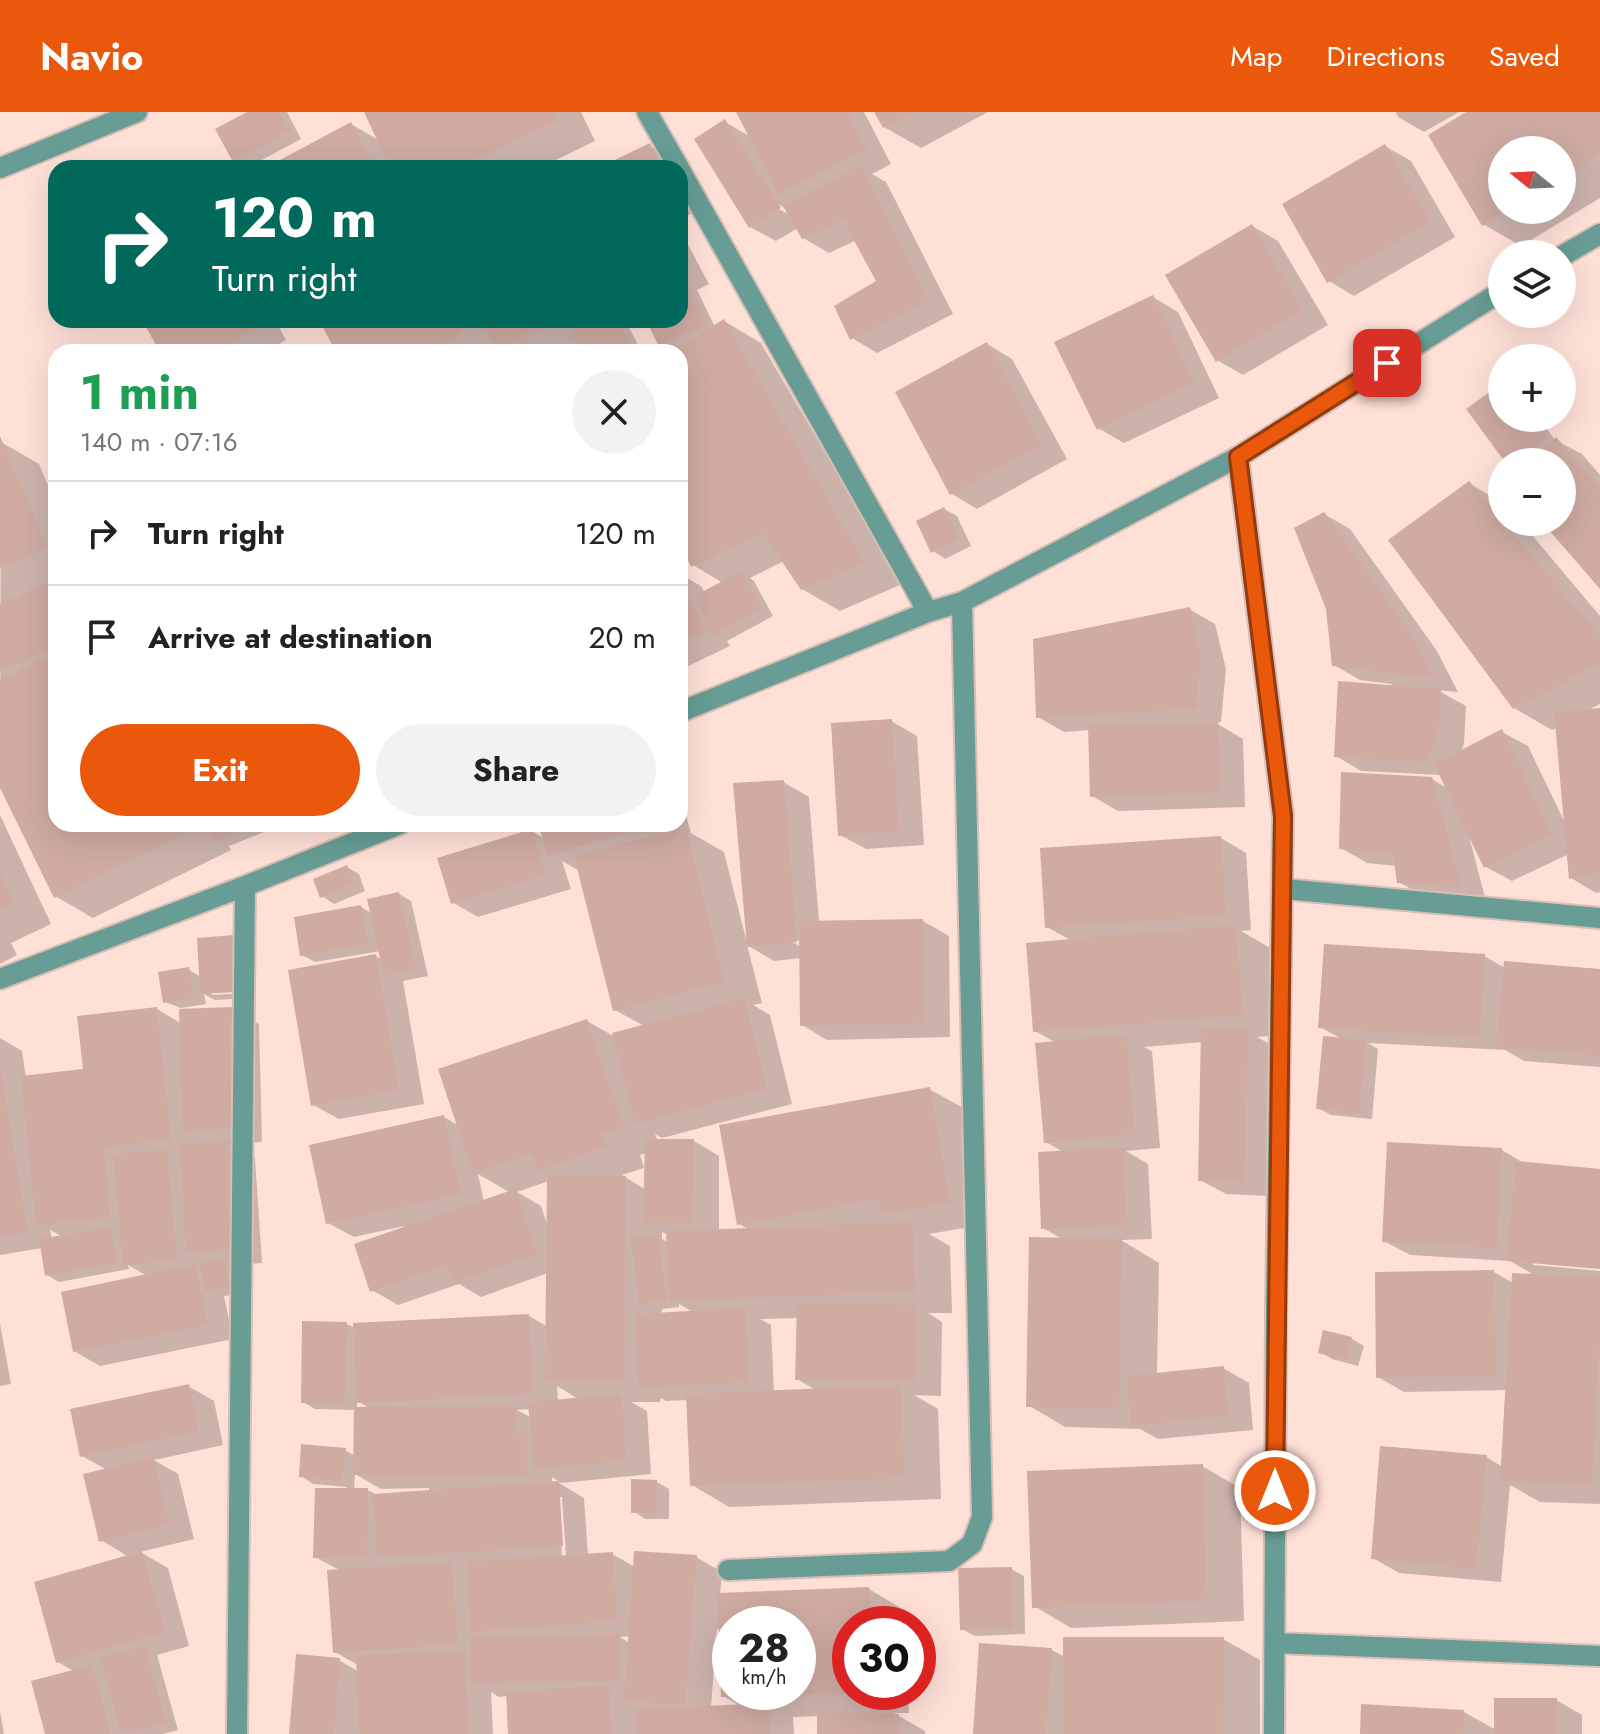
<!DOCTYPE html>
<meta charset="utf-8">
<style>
body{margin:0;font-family:Jost,sans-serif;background:#f2f2f2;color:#222;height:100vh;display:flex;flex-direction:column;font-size:30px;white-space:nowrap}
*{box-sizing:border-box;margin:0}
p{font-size:26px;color:#767676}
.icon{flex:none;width:44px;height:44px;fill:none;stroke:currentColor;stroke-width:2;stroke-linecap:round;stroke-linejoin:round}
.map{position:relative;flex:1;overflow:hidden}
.panel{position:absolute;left:48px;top:232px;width:640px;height:488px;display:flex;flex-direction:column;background:#fff;border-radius:24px;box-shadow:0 8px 32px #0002}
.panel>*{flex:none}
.top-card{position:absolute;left:48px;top:48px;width:640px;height:168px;border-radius:24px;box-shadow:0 8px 32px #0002;background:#00695c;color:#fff;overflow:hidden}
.needle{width:52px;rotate:288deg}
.fabs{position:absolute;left:1488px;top:24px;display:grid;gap:16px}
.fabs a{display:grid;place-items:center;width:88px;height:88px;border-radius:50%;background:#fff;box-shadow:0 8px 32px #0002;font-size:40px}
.speed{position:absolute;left:712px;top:1494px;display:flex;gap:16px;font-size:40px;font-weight:700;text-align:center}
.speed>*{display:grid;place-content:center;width:104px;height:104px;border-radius:50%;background:#fff;box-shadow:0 8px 32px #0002;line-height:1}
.speed small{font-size:20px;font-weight:400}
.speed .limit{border:12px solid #d22;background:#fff;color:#111}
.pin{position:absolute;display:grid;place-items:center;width:68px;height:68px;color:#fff;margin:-34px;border-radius:16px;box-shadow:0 4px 12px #0006}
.me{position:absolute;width:88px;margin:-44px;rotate:0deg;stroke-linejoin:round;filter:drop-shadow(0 0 6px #0008)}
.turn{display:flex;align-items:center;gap:28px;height:168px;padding:0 32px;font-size:36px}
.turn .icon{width:104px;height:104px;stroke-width:2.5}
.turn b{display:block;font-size:56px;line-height:68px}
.round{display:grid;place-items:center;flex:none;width:84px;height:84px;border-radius:42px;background:#f2f2f2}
.headline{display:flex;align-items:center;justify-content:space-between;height:136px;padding:0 32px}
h1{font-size:48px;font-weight:700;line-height:60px;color:#1e9e55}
.primary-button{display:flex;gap:16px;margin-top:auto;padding:16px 32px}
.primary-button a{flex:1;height:92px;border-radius:48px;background:#ea580c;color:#fff;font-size:32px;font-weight:700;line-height:92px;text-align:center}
.primary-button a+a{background:#f2f2f2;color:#222}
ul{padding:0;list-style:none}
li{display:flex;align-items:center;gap:24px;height:104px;padding:0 32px;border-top:2px solid #e0e0e0}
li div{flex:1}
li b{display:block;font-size:30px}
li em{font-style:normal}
header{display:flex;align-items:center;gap:48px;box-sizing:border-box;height:112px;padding:0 40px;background:#ea580c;color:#fff}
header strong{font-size:38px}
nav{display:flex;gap:44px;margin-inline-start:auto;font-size:28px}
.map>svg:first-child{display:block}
.shadow{fill:#0003;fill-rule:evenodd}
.building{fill:#cfaba2;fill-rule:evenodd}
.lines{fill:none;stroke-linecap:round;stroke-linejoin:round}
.minor-casing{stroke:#d9beb6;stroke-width:24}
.minor{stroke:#679d94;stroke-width:20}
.route-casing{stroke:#983908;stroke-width:20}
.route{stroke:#ea580c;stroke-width:14}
</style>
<header>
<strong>Navio</strong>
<nav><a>Map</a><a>Directions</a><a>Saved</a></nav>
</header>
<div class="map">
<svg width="1600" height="1622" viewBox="0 0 1600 1622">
<rect width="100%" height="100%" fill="#fee0d7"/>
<path class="shadow" d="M251 0H287L301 27 247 56 235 49Z
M367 0H581L595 29 539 56H269L351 12 380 29Z
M739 0H864L891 52 872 62 886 70 953 202 877 241 852 226 879 169 857 128 829 141 803 126 798 116 776 129 750 115 725 10 751 25ZM773 89 788 98V102L771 93Z
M876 0H988L921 36 884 15Z
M1396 0H1459L1424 20 1398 5Z
M1470 0H1600V86L1521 134 1483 112ZM1502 38H1562V98H1502Z
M650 34 688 55 704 93 680 109V56H603Z
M1385 34 1411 49 1455 125 1354 184 1329 169Z
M1252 114 1278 129 1328 213 1243 263 1217 248Z
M680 118 709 172 697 178 715 215 724 209 761 231 902 472 840 499 802 477 784 449 750 466 754 469 773 504 727 529 730 534 680 558V462L701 474 705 481 723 471 693 453 680 427V240H671L660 234 648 208H680Z
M1153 185 1178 200 1219 286 1124 331 1098 316Z
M145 208H275L286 228 265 240H162Z
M321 208H636L627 212 642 240H583L581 235 572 240H504L494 235 497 240H338Z
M987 232 1012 247 1067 347 977 397 952 382Z
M1502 273V306H1539L1555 328 1582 342 1600 363V474L1544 410H1562V350H1507L1469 297Z
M1 330 39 352 56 392V712H267L269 718 229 734 231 738 93 806 55 784 0 671Z
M1469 371 1502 391V410H1521L1600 504V592L1586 599 1600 598V780L1596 781 1571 766 1569 742 1512 769 1486 755 1469 724 1486 789 1425 785 1399 770 1396 754 1367 751 1341 736 1432 667 1448 677 1441 663 1361 659 1336 644 1392 572 1360 568 1334 553 1324 402 1350 417 1437 539 1458 580 1437 578 1466 594 1464 632 1461 640 1502 620 1528 634 1566 713 1558 615 1552 618 1514 596Z
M944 397 957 404 971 434 945 447 933 439Z
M1189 497 1215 512 1226 557 1221 610 1216 611 1243 627 1245 695 1118 699 1092 684 1091 618 1064 620 1038 605Z
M891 609 917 624 924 733 866 737 840 723Z
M783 670 809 685 819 810 923 809 949 824 950 925 827 928 802 913 801 846 774 849 747 833 762 891 753 893 770 903 792 992 662 1026 655 1022 657 1027H655L694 1029 719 1044V1119L750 1118 739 1112 929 977 967 998 987 1112 929 1122 950 1134 952 1201H928L942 1210 941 1284 914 1283 938 1297 941 1387 729 1395 692 1373 688 1288 666 1289 661 1286 660 1290H631L647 1299 651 1362 561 1371 552 1365V1372L559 1371 584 1386 588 1444 612 1442 635 1455 696 1445 722 1460 720 1483 869 1477 906 1499V1512H850V1580H908L909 1601H894L925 1619V1622H819V1604L793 1605 794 1622H510L508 1584 499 1585 491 1580 493 1622H291L339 1548 359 1560 358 1553 335 1540 341 1459 315 1445 347 1375 313 1372 301 1364 345 1338 355 1344 356 1298 315 1297 303 1290 347 1212 355 1216 529 1204 548 1215V1161L481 1185 459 1172 398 1193 372 1178 404 1114 354 1125 328 1111 444 1005 459 1014 587 909 615 925 644 914 615 898 579 756 576 757 562 749 571 777 478 805 452 790 532 719 545 727 540 712H680V681L691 721 724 740 746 827 748 826ZM789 824 801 830V835L787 827ZM647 1041 646 1078 622 1063 644 1056 640 1043ZM478 1062 511 1081 484 1090ZM549 1069 548 1115 541 1094 517 1080ZM662 1120 669 1123V1131L662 1127ZM679 1192 694 1201 661 1203 662 1197 679 1195ZM798 1206 797 1267 817 1279 774 1281 771 1213 760 1207ZM557 1274 580 1288 558 1289ZM357 1289 371 1297H357ZM531 1297 532 1306 517 1298ZM355 1362 381 1377 429 1376V1380L377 1383 367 1378H354ZM558 1385H562L566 1444H562ZM730 1512H798V1580H730ZM717 1517H720L723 1584 740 1594 711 1595ZM630 1524V1531L620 1525Z
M0 703 51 812 11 831 17 843 0 852Z
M275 712H293L281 716Z
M1221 726 1246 741 1251 818 1241 819 1272 837 1280 923 1257 925 1273 934 1270 1084 1226 1082 1200 1068 1203 930 1144 935 1152 939 1160 1036 1126 1039 1148 1052 1152 1127 1121 1128 1159 1151 1157 1263 1223 1256 1249 1271 1253 1318 1158 1327 1140 1317 1065 1315 1028 1293 1064 1128 1043 1116 1065 1041 1046 1030 1056 931 1035 919 1072 829 1047 815Z
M347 755 359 762 365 779 334 792 322 784Z
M399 782 411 789 428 864 403 869 424 992 339 1007 313 993 375 844 383 848 381 839 315 850 302 843 361 795 373 802Z
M234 825 246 833 248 886 215 888 204 882 206 892 181 896 182 899 233 897 259 912 262 1030 230 1032 255 1046 262 1151 233 1153 242 1182 224 1184 233 1227 100 1254 74 1239 147 1164 128 1153 129 1157 59 1170 47 1163 42 1136 0 1143V926L22 939 26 966 85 959 157 897 182 912 181 896 165 890 188 857 201 865ZM246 877V881L212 883V879ZM50 1118 63 1125 52 1127Z
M1484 844 1505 856 1600 859V955L1524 949 1505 938 1368 931 1378 937 1372 1007 1331 1003 1318 996 1342 927 1320 915Z
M1502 1038 1525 1052 1600 1059V1155L1533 1149V1153L1600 1159V1392L1540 1390 1510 1373 1501 1470 1399 1461 1373 1446 1486 1345 1503 1355 1507 1278 1404 1280 1378 1265 1494 1160 1513 1171 1536 1164 1510 1149 1410 1143 1384 1129Z
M0 1212 11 1272 0 1274Z
M1352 1227 1364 1234 1358 1254 1332 1247 1320 1240Z
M188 1274 214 1289 223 1333 154 1348 178 1362 194 1427 140 1440 168 1456 189 1534 157 1543 178 1618 163 1622H47L75 1560 58 1550 129 1445 101 1428 107 1358 82 1344Z
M1202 1354 1240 1376 1244 1509 1071 1516 1034 1494Z
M657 1370 669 1377V1407H645L633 1399Z
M1011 1457 1024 1464 1025 1522 975 1524 962 1517Z
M1223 1527 1260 1548V1622H975L1052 1538 1065 1545Z
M1556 1588 1582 1603V1622H1362L1464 1600 1496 1618Z
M0 1599 4 1622H0Z"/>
<path class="building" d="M247 0H279L290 19 233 50 215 17Z
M364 0H555L559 8 458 56H390Z
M736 0H847L867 37 779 83Z
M874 0H912L883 16Z
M1466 0H1600V42L1562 65V38H1502V98H1508L1482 114 1428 23Z
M725 7 781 96 749 116 694 27Z
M351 10 375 56H265Z
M650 31 661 56H598Z
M1385 32 1431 110 1327 171 1282 92Z
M860 53 929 188 850 228 834 194 876 169 843 108 802 127 783 94Z
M1252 112 1303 198 1216 250 1165 163Z
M683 164 706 213 659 235 646 208H680V166Z
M1153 183 1195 271 1097 318 1054 230Z
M724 207 865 451 801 478 763 421 691 455 680 432V240H671Z
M142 208H259L262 213 214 240H160Z
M319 208H456L462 221 427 240H336Z
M481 208H557L496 238Z
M592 208H618L635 240H581L571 220Z
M987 230 1042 333 950 383 895 280Z
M1502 271V306H1533L1547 326 1514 350H1505L1466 297Z
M0 324 47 436 0 456Z
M1556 325 1600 375V477L1542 410H1562V350H1528Z
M1469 369 1600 524V552L1513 597 1388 428Z
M944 395 959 427 931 441 916 409Z
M1324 400 1412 522 1434 567 1332 554 1326 497 1294 416Z
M742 459 762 497 714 523 694 484Z
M56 466V534L0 560V492Z
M680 466 705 519 680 531Z
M1190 495 1201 542 1196 597 1036 606 1033 527Z
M56 541V712H192L194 716 54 786 0 676V568Z
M1338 569 1441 577 1439 617 1426 650 1334 645Z
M1600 596V760L1569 767 1554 600Z
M892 607 899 719 838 724 831 611Z
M1218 610 1220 681 1090 685 1088 613Z
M1502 617 1553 723 1484 756 1434 652Z
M1341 660 1432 665 1462 776 1397 771 1393 743 1339 737Z
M784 668 797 830 747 835 733 671Z
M207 712H255L214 729Z
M538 712H649L650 713 548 744Z
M686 716 725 870 613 899 574 744Z
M532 717 546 763 451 792 437 746Z
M1221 724 1226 804 1045 816 1040 736Z
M347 753 354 772 320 786 313 767Z
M0 759 15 790 0 798Z
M399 780 416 857 384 864 367 787Z
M361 793 368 832 300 844 294 805Z
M923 807 925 911 800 914 799 809Z
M1236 813 1243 903 1033 920 1026 831Z
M234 823 236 880 200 882 197 826Z
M1324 832 1485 842 1480 926 1318 916Z
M376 842 399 978 311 994 288 858Z
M1504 849 1600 857V944L1496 935Z
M189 855 194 886 163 891 158 860Z
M744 886 767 977 635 1012 612 921Z
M157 895 171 1028 104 1035 110 1105 36 1113 21 964 83 957 77 904Z
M233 895 237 1016 183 1019 179 897Z
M587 907 624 1015 603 1022 607 1034 538 1059 532 1041 473 1062 438 957Z
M1201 916 1248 917 1245 1070 1198 1069Z
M1126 922 1135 1022 1044 1031 1035 931Z
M1323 924 1366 928 1359 1001 1316 997Z
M0 955 28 1120 0 1125Z
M930 975 950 1091 882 1103 879 1087 737 1113 719 1013Z
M444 1003 461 1082 326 1112 309 1033Z
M645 1027H694L693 1111H643Z
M230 1029 236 1137 186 1141 180 1032Z
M1387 1030 1502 1036 1497 1136 1382 1130Z
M1123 1035 1127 1113 1041 1117 1038 1040Z
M167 1037 177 1148 123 1153 113 1042Z
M1516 1049 1600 1057V1157L1506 1149Z
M547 1063 626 1064 624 1270H545Z
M515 1077 537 1142 454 1171 447 1153 370 1180 354 1132Z
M913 1110 915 1180 669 1189 666 1119Z
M111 1115 117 1151 45 1164 39 1127Z
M658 1123 667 1188 639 1192 631 1126Z
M1029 1125 1122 1127 1119 1297 1026 1295Z
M225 1147 230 1175 204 1179 200 1151Z
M195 1152 208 1213 73 1240 61 1180Z
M1494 1158 1496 1264 1376 1266 1375 1160Z
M1512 1161 1600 1165V1222L1592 1374 1500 1369Z
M797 1191 917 1193 915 1270 795 1268Z
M745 1196 749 1270 638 1276 635 1202Z
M529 1202 533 1282 356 1291 353 1211Z
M302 1209 347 1210 345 1292 301 1291Z
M1323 1218 1352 1225 1346 1248 1318 1241Z
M1224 1254 1228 1304 1131 1314 1127 1264Z
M189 1272 199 1319 80 1345 70 1297Z
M901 1273 904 1366 690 1374 686 1282Z
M622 1282 626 1349 534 1357 528 1290Z
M516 1294 515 1322 527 1321V1363H353L354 1295Z
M301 1332 346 1336 342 1369 299 1365Z
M1380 1334 1487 1343 1476 1457 1371 1447Z
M153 1345 169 1413 99 1430 83 1362Z
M1203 1352 1207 1489 1032 1496 1027 1359Z
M631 1367 657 1368V1401H631Z
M559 1369 563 1434 377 1446 373 1382Z
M315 1376H368L367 1446H313Z
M142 1439 165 1520 56 1551 34 1470Z
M634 1439 697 1443 685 1593 624 1589Z
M613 1440 617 1509 471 1520 466 1450Z
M452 1450 458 1532 333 1541 327 1458Z
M1012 1455 1013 1516 960 1518 958 1456Z
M869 1475 871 1512H850V1581L721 1585 717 1481ZM730 1512H798V1580H730Z
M619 1522 620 1569 471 1571 470 1524Z
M1063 1525H1224L1223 1622H1063Z
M979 1531 1052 1536 1046 1622H973Z
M145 1534 166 1611 121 1622 100 1545Z
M465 1538 468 1622H359L356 1544Z
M296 1542 340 1546 334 1622H289Z
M92 1553 111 1622H45L31 1569Z
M609 1574 611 1622H508L506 1579Z
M1494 1586H1557V1622H1494Z
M768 1591 770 1622H637L635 1597Z
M1361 1592 1464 1598 1463 1622H1360Z
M817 1600 899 1602V1622H817Z"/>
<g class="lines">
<g class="minor-casing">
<path id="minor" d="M647 0 679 56
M0 56 137 0
M680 58 928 500
M1562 144 1600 122
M1238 345 1283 704 1276 1197 1274 1622
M680 600 928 500 962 490 1238 345 1502 179
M1284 777 1600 806
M0 867 245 774 400 712
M728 1458 949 1449 972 1432 982 1405 962 490
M1275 1531 1600 1544
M237 1622 245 774"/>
</g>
<use href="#minor" class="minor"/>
</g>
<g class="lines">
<g class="route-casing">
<path id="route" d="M1275 1379 1283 704 1238 345 1387 251"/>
</g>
<use href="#route" class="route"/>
</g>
</svg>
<div class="fabs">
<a><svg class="needle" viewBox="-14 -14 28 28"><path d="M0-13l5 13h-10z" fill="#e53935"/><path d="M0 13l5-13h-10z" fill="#767676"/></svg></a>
<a><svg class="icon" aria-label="layers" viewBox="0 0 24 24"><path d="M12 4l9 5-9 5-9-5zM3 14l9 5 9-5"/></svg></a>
<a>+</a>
<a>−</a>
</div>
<div class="speed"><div>28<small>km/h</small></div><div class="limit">30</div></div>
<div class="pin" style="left:1387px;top:251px;background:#d93025"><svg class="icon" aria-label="arrive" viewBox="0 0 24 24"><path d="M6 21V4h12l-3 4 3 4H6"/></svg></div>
<svg class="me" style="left:1275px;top:1379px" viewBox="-20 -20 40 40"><circle r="17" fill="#ea580c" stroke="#fff" stroke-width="3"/><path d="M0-11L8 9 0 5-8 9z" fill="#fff"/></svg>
<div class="top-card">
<div class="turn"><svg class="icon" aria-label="right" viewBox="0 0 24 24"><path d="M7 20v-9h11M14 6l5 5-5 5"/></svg><div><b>120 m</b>Turn right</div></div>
</div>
<section class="panel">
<div class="headline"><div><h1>1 min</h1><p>140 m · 07:16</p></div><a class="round"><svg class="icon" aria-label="close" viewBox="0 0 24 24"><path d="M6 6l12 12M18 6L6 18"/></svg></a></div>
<ul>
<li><svg class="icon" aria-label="right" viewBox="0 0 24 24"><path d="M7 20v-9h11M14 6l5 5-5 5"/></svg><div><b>Turn right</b></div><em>120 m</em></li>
<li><svg class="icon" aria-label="arrive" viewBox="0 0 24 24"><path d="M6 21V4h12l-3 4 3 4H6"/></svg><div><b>Arrive at destination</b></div><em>20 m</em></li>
</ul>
<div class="primary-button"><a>Exit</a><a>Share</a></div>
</section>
</div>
